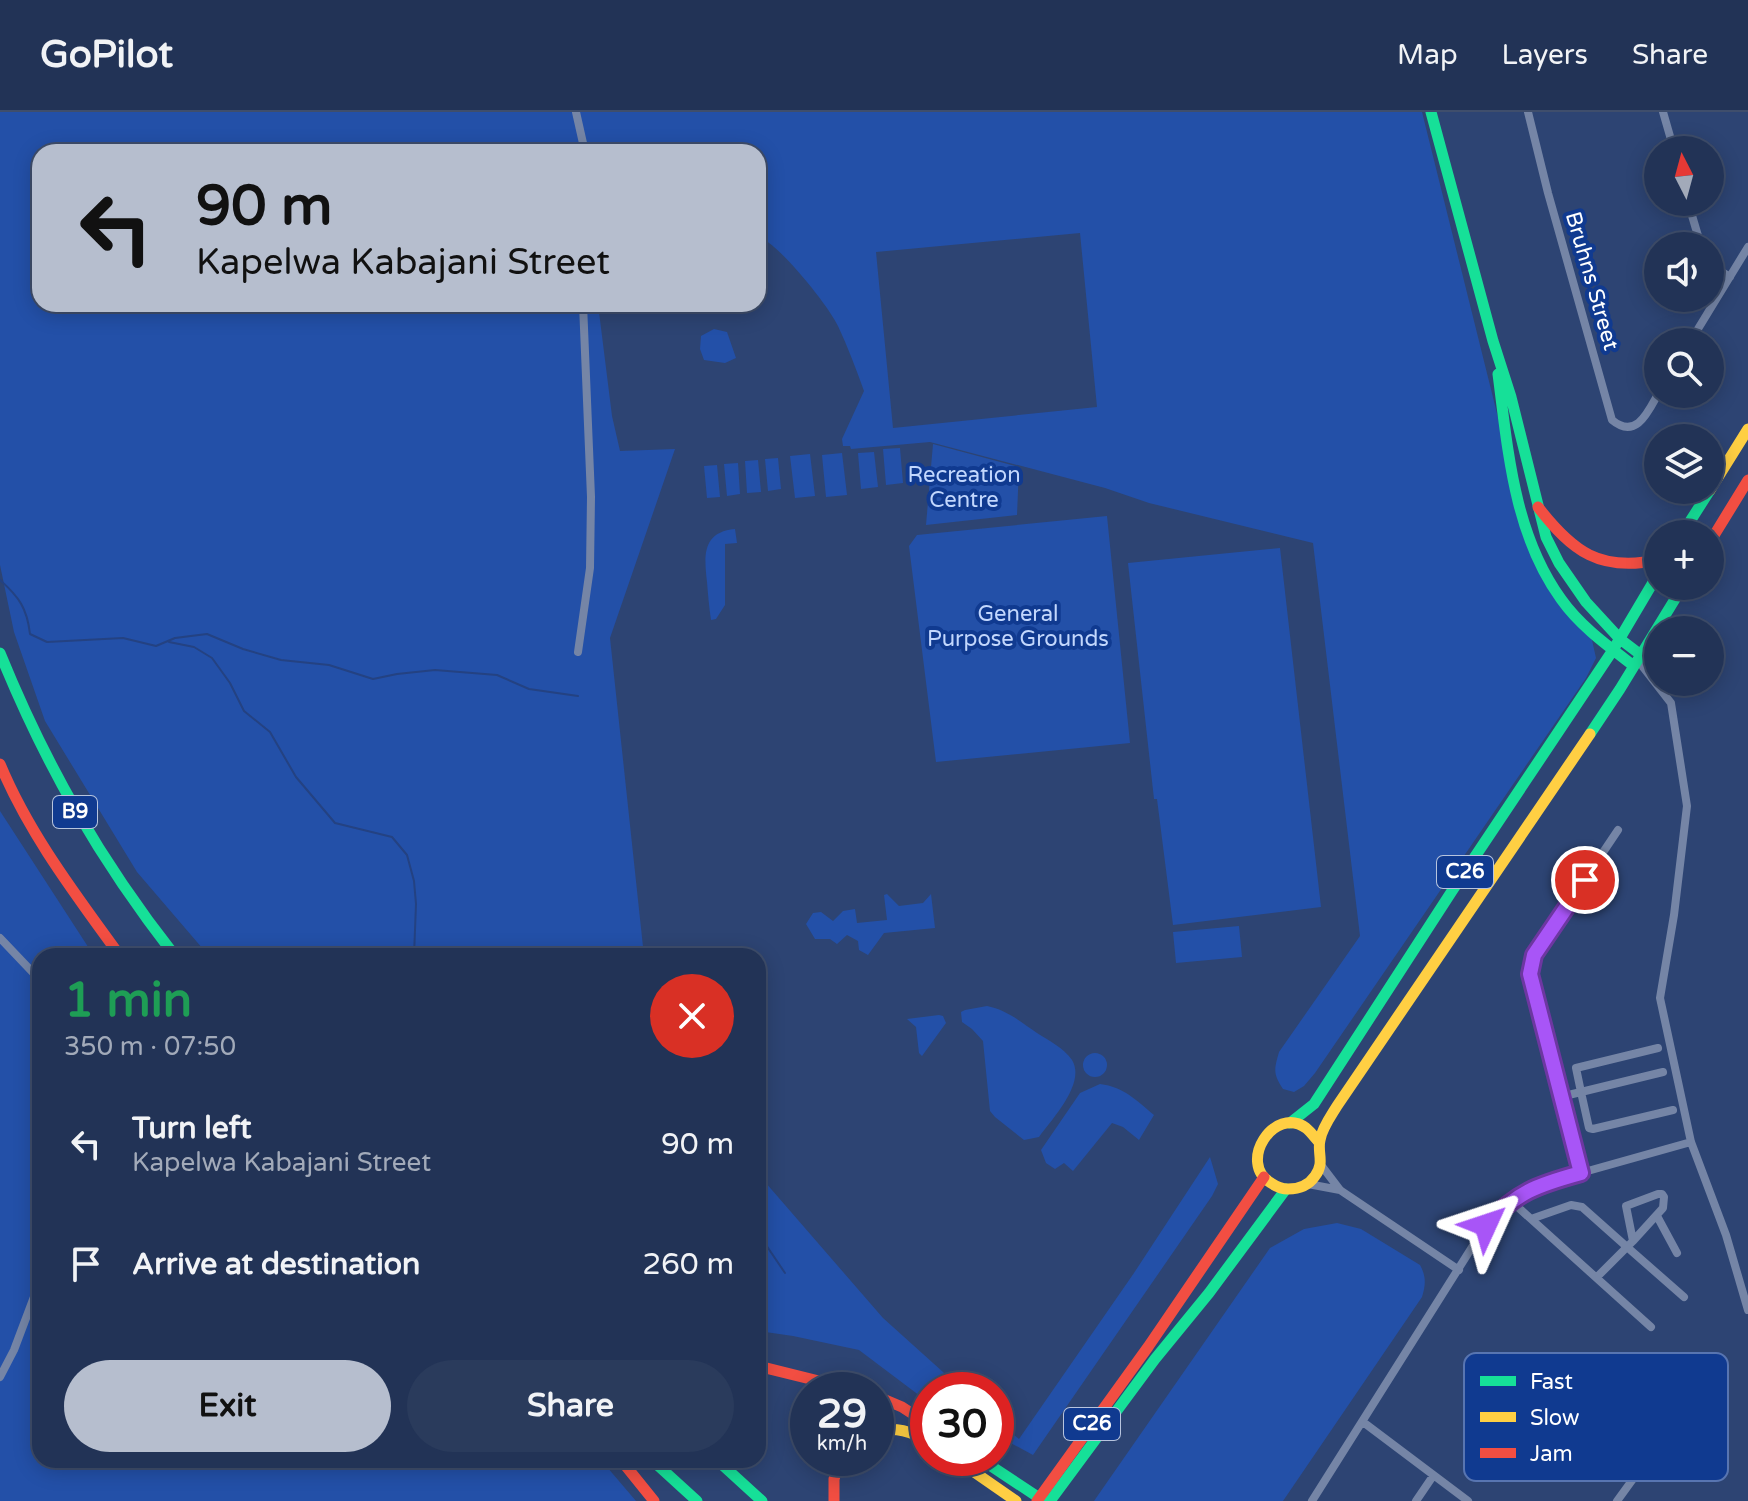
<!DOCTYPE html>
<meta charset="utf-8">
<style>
body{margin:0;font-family:"Varela Round",sans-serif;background:#2a3b5c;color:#f1f3f6;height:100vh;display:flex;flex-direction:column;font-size:30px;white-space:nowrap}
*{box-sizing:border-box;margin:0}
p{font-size:26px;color:#a2aab9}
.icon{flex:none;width:44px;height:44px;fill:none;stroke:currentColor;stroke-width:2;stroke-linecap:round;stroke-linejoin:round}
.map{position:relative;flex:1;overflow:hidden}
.details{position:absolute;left:32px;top:836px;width:734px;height:520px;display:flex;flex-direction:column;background:#223356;border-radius:24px;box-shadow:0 4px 20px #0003,0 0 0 2px #3f4e6c}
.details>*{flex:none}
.hud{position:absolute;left:32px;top:32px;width:734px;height:168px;border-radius:24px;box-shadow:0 4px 20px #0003,0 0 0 2px #3f4e6c;background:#b6bece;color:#111;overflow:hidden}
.needle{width:52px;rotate:354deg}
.fabs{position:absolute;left:1644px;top:24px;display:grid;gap:16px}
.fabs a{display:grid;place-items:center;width:80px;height:80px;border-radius:50%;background:#223356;box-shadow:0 4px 20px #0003,0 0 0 2px #3f4e6c;font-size:40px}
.speed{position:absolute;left:790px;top:1260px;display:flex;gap:16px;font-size:40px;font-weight:700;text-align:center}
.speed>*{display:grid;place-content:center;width:104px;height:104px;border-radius:50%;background:#223356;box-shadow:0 4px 20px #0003,0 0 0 2px #3f4e6c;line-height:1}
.speed small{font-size:20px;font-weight:400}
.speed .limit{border:12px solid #d22;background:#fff;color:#111}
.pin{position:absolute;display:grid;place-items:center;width:68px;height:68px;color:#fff;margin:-34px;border:4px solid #fff;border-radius:50%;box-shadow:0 2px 8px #0007}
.me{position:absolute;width:88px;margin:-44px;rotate:48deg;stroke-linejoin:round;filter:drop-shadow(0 0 6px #0008)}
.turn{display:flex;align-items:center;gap:28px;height:168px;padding:0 32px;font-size:36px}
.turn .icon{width:104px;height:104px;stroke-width:2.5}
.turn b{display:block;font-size:56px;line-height:68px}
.round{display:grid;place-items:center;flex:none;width:84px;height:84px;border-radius:42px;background:#2a3b5c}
.overview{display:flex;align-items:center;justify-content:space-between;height:136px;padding:0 32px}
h1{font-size:48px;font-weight:700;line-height:60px;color:#1e9e55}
.cta{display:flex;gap:16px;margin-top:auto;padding:16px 32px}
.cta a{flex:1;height:92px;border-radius:48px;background:#b6bece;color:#111;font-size:32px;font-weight:700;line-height:92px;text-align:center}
.cta a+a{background:#2a3b5c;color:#f1f3f6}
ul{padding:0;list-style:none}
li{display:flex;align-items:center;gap:24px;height:120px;padding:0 32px}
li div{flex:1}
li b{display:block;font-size:30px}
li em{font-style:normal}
header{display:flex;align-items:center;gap:48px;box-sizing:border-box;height:112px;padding:0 40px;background:#223356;border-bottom:2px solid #3f4e6c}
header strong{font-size:38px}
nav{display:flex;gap:44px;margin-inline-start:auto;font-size:28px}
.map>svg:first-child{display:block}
.green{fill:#2350a8;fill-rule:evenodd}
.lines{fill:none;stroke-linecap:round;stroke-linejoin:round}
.stream{stroke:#244282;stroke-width:2}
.street{stroke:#7585a6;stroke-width:8}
.fast{stroke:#16e098;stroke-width:11}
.slow{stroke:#ffcf43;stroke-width:11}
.jam{stroke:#f24e42;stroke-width:11}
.route-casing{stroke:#6d37a1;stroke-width:20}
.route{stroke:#a855f7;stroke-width:14}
.labels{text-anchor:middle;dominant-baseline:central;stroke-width:8;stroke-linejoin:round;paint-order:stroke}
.shield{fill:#103a90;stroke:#b7c4de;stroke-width:2}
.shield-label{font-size:20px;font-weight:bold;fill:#fff}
.street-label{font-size:22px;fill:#fff;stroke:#103a90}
.park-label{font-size:22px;fill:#c2d7fd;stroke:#103a90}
.key{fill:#103a90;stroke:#5875b1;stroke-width:2}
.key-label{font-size:22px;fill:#fff}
</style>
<header>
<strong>GoPilot</strong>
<nav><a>Map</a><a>Layers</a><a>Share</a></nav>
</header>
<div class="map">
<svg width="1748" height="1389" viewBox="0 0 1748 1389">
<rect width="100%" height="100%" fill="#2d4473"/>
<path class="green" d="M0 0H1422L1525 414 1534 437 1592 528 1596 546 1586 566 1315 961 1304 974 1294 980 1283 977C1273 962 1274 958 1279 940L1360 824 1313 431 1149 391 1105 376 930 330 851 337 850 334H843L842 327 864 279C856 257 848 235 838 214 828 193 779 132 758 124V40H40V192H598L612 304 620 339 675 337 610 526 644 844H209L137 760 45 609 14 520 0 453ZM1080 121 1097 295 893 316 876 140Z
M714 217 727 220 736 246 725 251 704 248 700 237 701 224Z
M933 332 1019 355 1017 403 926 413Z
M900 336 903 371 886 373 883 337Z
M874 340 878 375 861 377 858 341Z
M842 341 847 383 826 385 822 343Z
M810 342 815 384 795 386 790 344Z
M778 346 781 377 768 379 765 347Z
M758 348 761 380 747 381 745 349Z
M738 351 740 382 727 384 724 352Z
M717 353 720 385 707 386 704 354Z
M1107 404 1130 631 936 650 909 434 917 423Z
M735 417 737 431 725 432V493L716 507 711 508C709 495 708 482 707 470 704 444 702 420 735 417Z
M1280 436 1321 795 1173 813 1157 687H1154L1128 451Z
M0 699 94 844H40V1348H601L636 1389H0Z
M887 782 899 794 923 791 931 782 935 816 884 821 868 843 859 838 858 829 847 823 837 832 830 827H815L806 812 813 801 821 800 833 809 843 799 855 797 857 811 887 808 884 783Z
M1239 814 1242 845 1176 851 1173 820Z
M987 894C1007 898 1021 910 1037 921 1048 928 1064 936 1072 948 1086 971 1053 1006 1039 1025L1024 1028 995 1005 990 999 983 929 972 917 962 910 961 900 965 898Z
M939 903 943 904 946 911 922 944 919 941 916 915 907 907Z
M1083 953a12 12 0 1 1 24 0a12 12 0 1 1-24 0Z
M1100 972C1124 975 1136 988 1154 1003L1139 1028 1123 1015 1112 1011 1073 1059 1064 1051 1055 1057 1046 1051 1041 1038 1080 981Z
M1210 1045 1218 1072 1212 1084 1033 1343 996 1323V1308L1019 1327 1134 1161Z
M758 1062 883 1206 963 1278H928V1290L859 1238 793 1224 758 1219Z
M1337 1111 1361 1117 1420 1153C1426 1164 1426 1172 1422 1185L1283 1389H1094L1270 1136 1304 1117Z"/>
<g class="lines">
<path class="stream" d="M0 468C19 485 27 496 30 522L47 530 123 526 156 534 175 526 207 522 243 537 281 548 329 553 373 567 397 562 435 558 497 563 529 577 578 584
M169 530 194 535 212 546 230 571 244 599 270 620 296 665 335 711 392 725 407 743 414 769 416 792 414 844
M758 1121 785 1161"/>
<path class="street" d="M576 0 585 40
M1528 0 1548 81 1612 308C1636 328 1648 300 1658 282
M1663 0 1674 38
M1688 90 1701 134
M1710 152 1730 165
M1690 230 1748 135
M578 540 590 456 591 385 583 192
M1641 543 1643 555 1671 591 1687 694 1674 803 1660 886 1691 1030 1726 1123 1748 1198
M0 826 40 868
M1658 936 1576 956 1581 980 1663 960
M1560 985 1581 980 1589 1016 1593 1017 1673 998
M1321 1053 1340 1078 1459 1158
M1581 1061 1534 881C1531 867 1529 856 1534 843L1618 718
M1308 1072 1340 1078
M1658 1082H1662L1664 1085 1663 1096 1633 1129 1626 1094Z
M1511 1089 1651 1215
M1657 1104 1677 1141
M1531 1107 1571 1093 1582 1095 1627 1135 1633 1129
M1597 1165 1627 1135 1684 1185
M0 1265 14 1238 40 1169
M1363 1310 1468 1389
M1312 1389 1486 1113C1503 1095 1521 1081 1545 1071L1691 1030
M1416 1389 1433 1364
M1617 1389 1702 1272"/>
<path class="fast" d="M1431 0 1493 229 1511 285 1546 425 1559 451 1586 490 1620 527 1641 543
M1498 262C1508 339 1514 422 1561 487 1580 514 1608 534 1634 554
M1682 422 1710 378
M0 541C46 654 100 748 175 844
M1590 622 1620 577 1683 474
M1290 1011 1314 992 1452 779 1613 538 1658 462
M979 1346 1044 1389
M652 1348 697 1389
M717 1348 762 1389
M1050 1389 1155 1247 1209 1181 1286 1077"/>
<path class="slow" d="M1710 378 1748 317
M1319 1030C1315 1026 1311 1020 1306 1016 1274 993 1237 1051 1271 1071 1277 1075 1281 1077 1288 1077 1299 1077 1309 1073 1315 1064 1325 1051 1317 1041 1320 1028 1322 1016 1331 1004 1337 994L1590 622
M876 1319C896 1315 911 1319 928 1329
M954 1346 1016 1389"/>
<path class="jam" d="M1538 395C1573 440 1600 460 1658 448
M1710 430 1748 368
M0 652C29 722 76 783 120 844
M758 1254 855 1278
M876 1284 902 1295 928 1312
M621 1348 654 1389
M834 1389V1367L841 1346
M1037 1389 1148 1235 1264 1065"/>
</g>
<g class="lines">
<g class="route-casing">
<path id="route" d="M1486 1113C1517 1080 1537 1073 1581 1061L1530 862 1534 843 1585 768"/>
</g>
<use href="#route" class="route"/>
</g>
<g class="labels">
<g class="shield">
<rect x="53" y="684" width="44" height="32" rx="6"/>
<rect x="1437" y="744" width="56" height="32" rx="6"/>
<rect x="1064" y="1296" width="56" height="32" rx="6"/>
</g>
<g class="shield-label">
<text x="75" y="700">B9</text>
<text x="1465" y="760">C26</text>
<text x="1092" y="1312">C26</text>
</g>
<g class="street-label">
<text transform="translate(1592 169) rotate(74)">Bruhns Street</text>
</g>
<g class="park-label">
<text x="964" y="363">Recreation<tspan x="964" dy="25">Centre</tspan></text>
<text x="1018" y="502">General<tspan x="1018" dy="25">Purpose Grounds</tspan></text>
</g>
</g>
<rect x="1464" y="1241" width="264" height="128" rx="12" class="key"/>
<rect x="1480" y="1264" width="36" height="10" fill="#16e098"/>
<rect x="1480" y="1300" width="36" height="10" fill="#ffcf43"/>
<rect x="1480" y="1336" width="36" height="10" fill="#f24e42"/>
<g class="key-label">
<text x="1530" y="1277">Fast</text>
<text x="1530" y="1313">Slow</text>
<text x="1530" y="1349">Jam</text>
</g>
</svg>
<div class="fabs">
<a><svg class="needle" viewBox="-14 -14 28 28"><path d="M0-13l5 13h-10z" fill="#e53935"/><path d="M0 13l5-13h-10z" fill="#a2aab9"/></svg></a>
<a><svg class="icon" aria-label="sound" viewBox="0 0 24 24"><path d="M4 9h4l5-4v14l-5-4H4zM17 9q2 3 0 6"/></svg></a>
<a><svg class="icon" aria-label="search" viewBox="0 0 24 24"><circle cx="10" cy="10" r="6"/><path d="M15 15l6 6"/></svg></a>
<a><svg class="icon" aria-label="layers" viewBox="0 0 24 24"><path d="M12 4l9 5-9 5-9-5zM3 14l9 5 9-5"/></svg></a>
<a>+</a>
<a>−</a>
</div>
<div class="speed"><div>29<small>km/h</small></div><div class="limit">30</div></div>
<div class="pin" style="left:1585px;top:768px;background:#d93025"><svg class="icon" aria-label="arrive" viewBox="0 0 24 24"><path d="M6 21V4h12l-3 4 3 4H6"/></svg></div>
<svg class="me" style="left:1486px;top:1113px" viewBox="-20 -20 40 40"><path d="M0-17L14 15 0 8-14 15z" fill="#a855f7" stroke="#fff" stroke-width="4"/></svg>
<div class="hud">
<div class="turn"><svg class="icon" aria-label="left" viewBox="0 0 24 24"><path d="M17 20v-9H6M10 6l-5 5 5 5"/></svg><div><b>90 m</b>Kapelwa Kabajani Street</div></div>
</div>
<section class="details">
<div class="overview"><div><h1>1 min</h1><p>350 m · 07:50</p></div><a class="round" style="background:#d93025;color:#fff"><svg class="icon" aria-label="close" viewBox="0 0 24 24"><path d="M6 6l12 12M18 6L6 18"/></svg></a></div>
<ul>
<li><svg class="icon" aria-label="left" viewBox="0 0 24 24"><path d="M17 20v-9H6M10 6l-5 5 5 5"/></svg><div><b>Turn left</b><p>Kapelwa Kabajani Street</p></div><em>90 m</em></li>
<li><svg class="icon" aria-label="arrive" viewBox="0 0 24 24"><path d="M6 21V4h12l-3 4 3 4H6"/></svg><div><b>Arrive at destination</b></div><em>260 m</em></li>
</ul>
<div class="cta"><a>Exit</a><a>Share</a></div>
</section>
</div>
